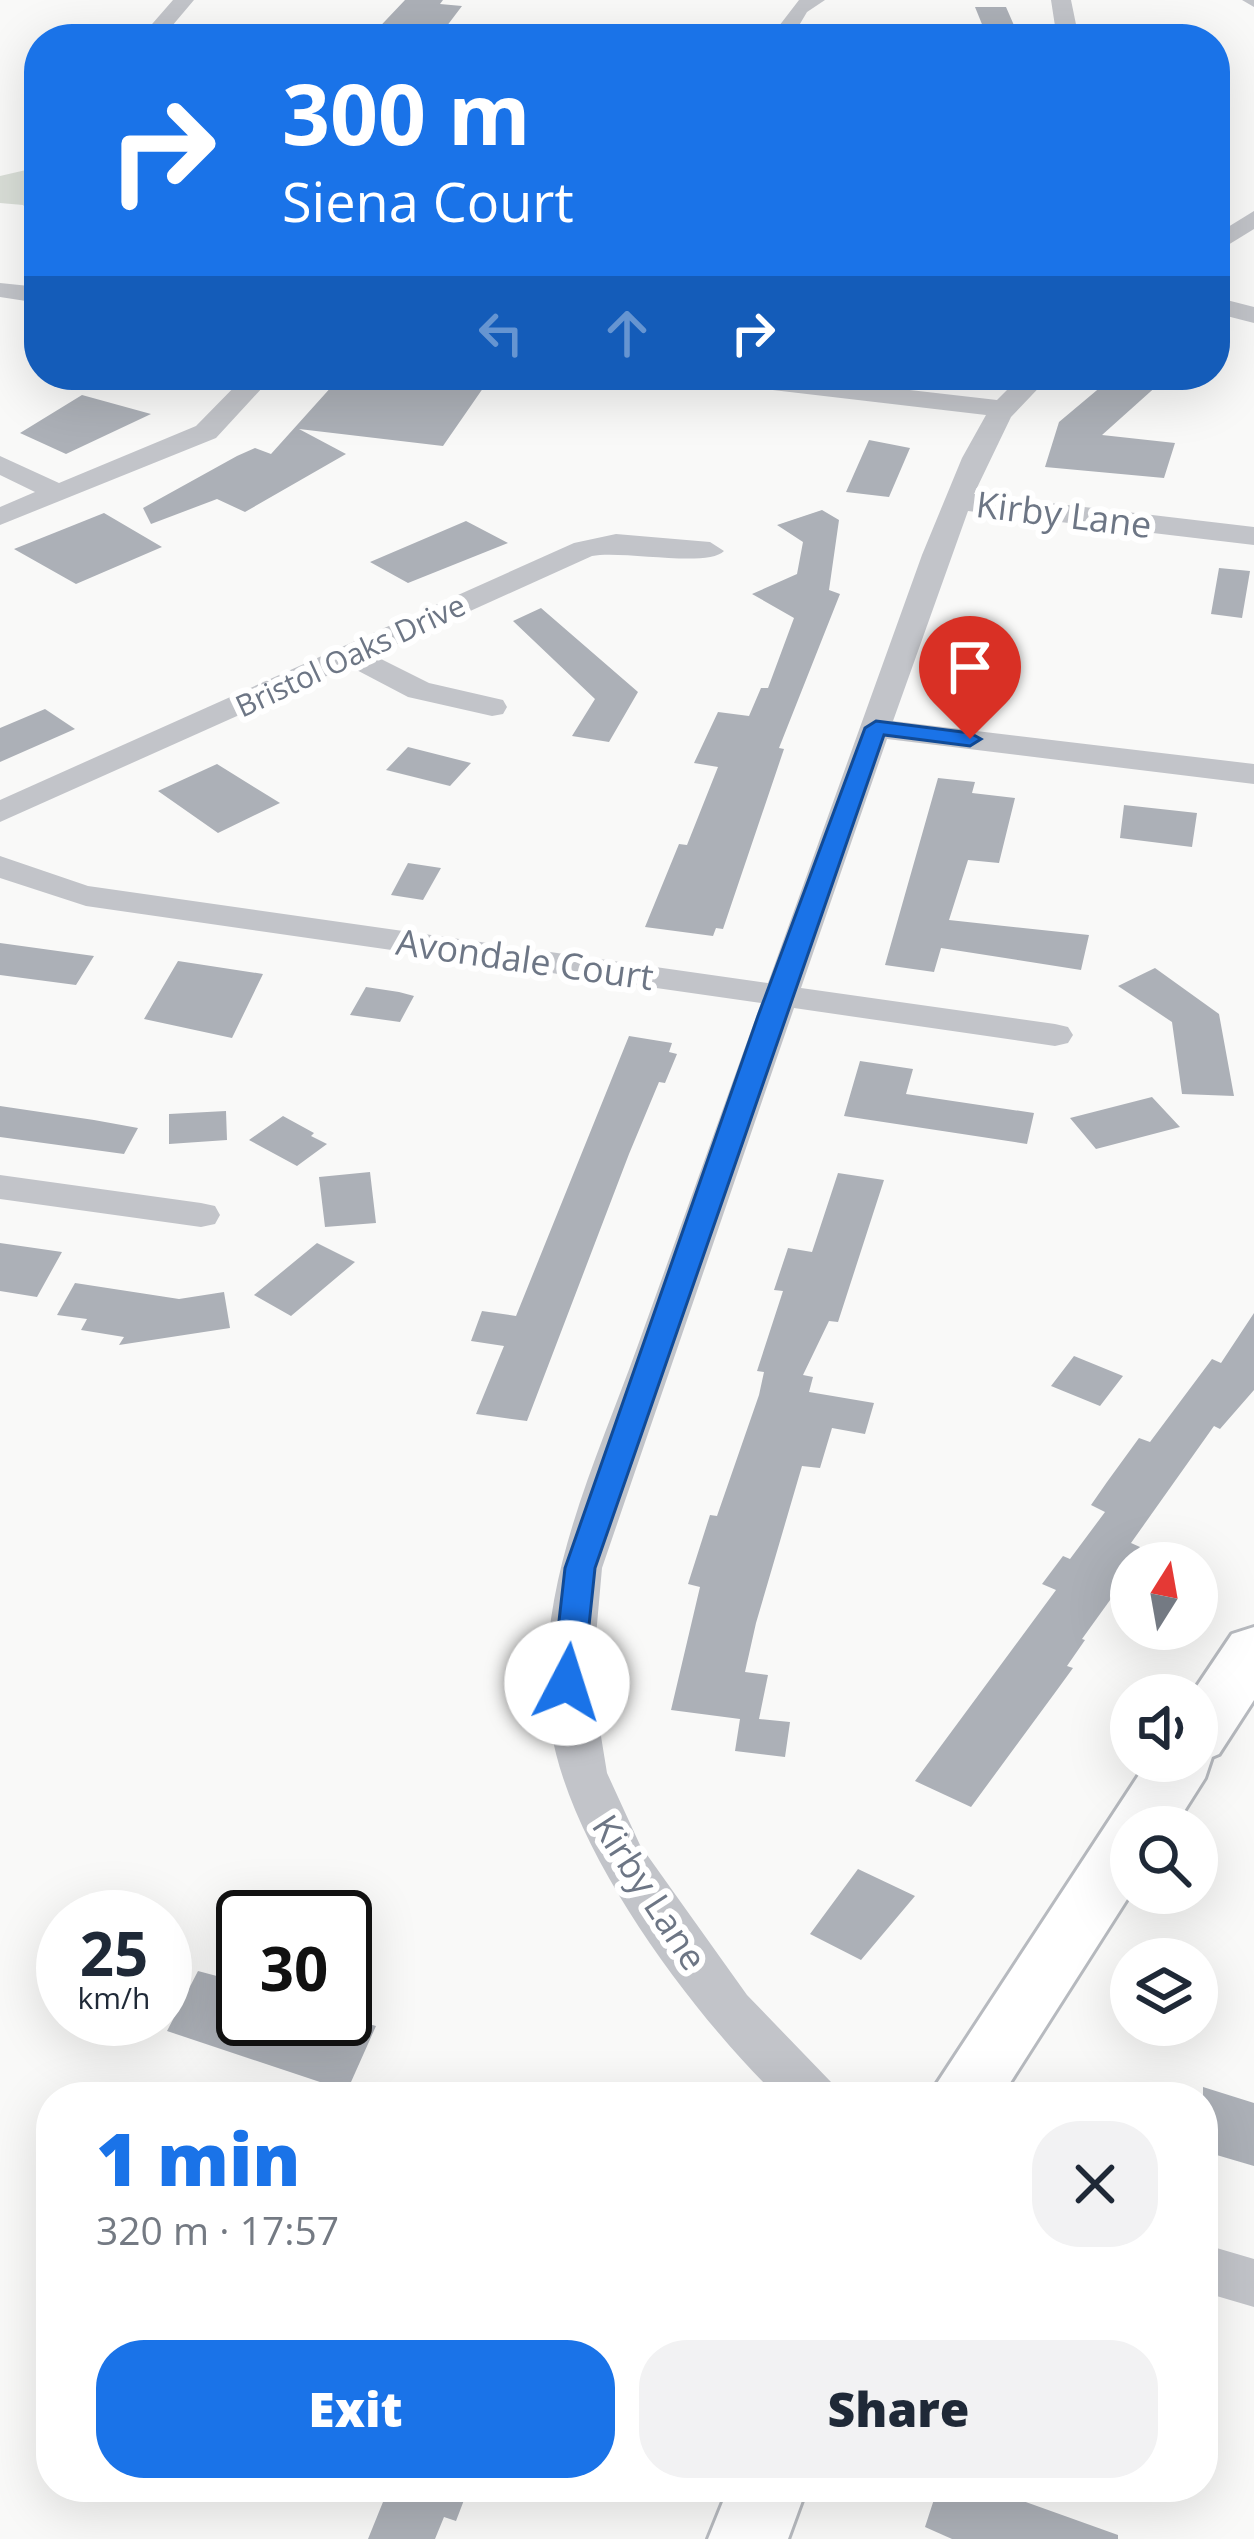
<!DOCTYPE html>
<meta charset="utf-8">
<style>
body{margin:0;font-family:"Open Sans",sans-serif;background:#f2f2f3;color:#1f2937;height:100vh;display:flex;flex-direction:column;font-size:45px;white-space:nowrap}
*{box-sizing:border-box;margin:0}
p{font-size:39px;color:#747a83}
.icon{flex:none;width:66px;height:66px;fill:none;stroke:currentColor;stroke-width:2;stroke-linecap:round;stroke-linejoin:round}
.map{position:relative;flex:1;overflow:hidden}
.drawer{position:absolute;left:36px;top:2082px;width:1182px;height:420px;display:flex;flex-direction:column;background:#fff;border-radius:48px;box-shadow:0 12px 48px #0002}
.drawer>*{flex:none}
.guide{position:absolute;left:24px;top:24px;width:1206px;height:366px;border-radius:48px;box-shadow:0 12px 48px #0002;background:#1a73e8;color:#fff;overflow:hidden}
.needle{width:78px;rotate:11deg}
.tools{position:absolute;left:1110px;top:1542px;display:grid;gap:24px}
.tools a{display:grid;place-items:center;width:108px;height:108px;border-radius:50%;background:#fff;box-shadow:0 12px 48px #0002;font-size:60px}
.speed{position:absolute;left:36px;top:1890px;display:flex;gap:24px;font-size:60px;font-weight:700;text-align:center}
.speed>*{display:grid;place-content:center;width:156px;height:156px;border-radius:50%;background:#fff;box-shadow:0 12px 48px #0002;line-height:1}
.speed small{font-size:30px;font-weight:400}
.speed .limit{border:6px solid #111;border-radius:18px;background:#fff;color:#111}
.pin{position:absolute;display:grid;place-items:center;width:102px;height:102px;color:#fff;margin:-123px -51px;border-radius:50% 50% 50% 0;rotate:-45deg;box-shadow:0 0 12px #0007}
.pin .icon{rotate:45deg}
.me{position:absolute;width:132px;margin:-66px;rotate:5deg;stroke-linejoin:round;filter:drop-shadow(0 0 9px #0008)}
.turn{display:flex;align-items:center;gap:42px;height:252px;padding:0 60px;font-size:54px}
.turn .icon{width:156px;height:156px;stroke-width:2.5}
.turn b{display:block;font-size:84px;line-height:102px}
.lanes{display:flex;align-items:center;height:114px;padding:0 60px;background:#0003;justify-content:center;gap:60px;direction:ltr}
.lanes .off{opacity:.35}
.round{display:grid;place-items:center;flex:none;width:126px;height:126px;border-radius:48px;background:#f2f2f3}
.headline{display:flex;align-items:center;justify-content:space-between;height:204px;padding:0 60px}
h1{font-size:72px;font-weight:800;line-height:90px;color:#1a73e8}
.action{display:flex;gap:24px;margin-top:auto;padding:24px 60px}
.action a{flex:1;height:138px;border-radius:48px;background:#1a73e8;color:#fff;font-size:48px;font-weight:800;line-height:138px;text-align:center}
.action a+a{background:#f2f2f3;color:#1f2937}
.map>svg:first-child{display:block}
.green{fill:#d9ded7}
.building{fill:#acb0b7}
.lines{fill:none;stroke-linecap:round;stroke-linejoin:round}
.secondary-casing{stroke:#b7babf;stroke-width:6}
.street{fill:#c2c4c9;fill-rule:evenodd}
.secondary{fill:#fff;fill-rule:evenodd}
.route{fill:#1a73e8;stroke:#114b97;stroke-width:3}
.labels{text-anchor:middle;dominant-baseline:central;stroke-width:12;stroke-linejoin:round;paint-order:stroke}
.far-street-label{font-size:30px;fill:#6d7685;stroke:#fff}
.street-label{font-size:36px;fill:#6d7685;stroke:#fff}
</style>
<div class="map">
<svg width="1254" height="2539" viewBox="0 0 1254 2539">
<rect width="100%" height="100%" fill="#f9f9f8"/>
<path class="green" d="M39 167V222L23 205 0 203V176Z"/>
<path class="building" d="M405 0H443L440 4 462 6 437 39H368Z
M975 7H1006L1020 39H988Z
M342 375H471L469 378 488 381 443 446 299 429 346 454 245 512 217 499 151 524 143 508 237 456 255 448 271 454Z
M1115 375H1169L1102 435 1175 443 1164 478 1045 467 1059 422Z
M82 395 151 414 66 454 20 433Z
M869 440 910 448 889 497 846 492Z
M822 510 839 520 829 590 840 594 779 748 784 749 723 929 716 928 713 936 645 927 679 844 687 845 718 767 694 763 718 712 749 716 761 688H768L794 618 752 594 797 574 803 542 777 525Z
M104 513 162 547 76 584 14 549Z
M466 521 508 543 408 583 370 562Z
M1219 568 1250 571 1242 618 1211 614Z
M541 608 638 692 609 742 572 736 595 699 513 621Z
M45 709 75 729 0 762V728Z
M408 747 471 763 450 786 386 770Z
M217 764 280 803 218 833 158 791Z
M938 778 975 782 972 793 1015 798 999 863 968 860 949 920 1089 935 1081 970 941 948 934 972 885 965Z
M1124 805 1197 813 1192 847 1120 838Z
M408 863 441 868 423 900 391 895Z
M0 943 94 956 76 985 0 975Z
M178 961 263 974 232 1038 144 1019Z
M1155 968 1219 1014 1234 1096 1182 1094 1172 1022 1118 986Z
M366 987 399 992 414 996 400 1022 350 1015Z
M629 1036 672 1043 669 1052 677 1054 665 1083 659 1082 629 1154 527 1421 476 1414 504 1346 471 1341 482 1311 516 1316Z
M860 1061 913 1069 906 1094 1034 1113 1027 1144 844 1116Z
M1152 1097 1180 1127 1096 1149 1070 1118Z
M0 1106 94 1120 138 1128 124 1154 0 1137Z
M226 1111 227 1140 169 1144V1114Z
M283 1116 314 1133 311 1136 327 1144 297 1166 249 1140Z
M370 1172 376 1223 325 1227 319 1177Z
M838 1173 884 1180 838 1322 829 1321 803 1375 813 1377 809 1392 874 1403 865 1434 832 1428 820 1468 802 1466 756 1623 745 1672 768 1675 759 1719 790 1722 785 1757 735 1751 740 1719 671 1710 700 1587 688 1584 710 1515 717 1516 759 1395 764 1372 757 1371 783 1291 774 1290 788 1248 812 1252Z
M0 1243 62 1252 37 1297 0 1291Z
M317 1243 355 1262 291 1316 254 1295Z
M75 1283 179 1299 224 1292 230 1328 119 1345 124 1337 81 1330 87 1319 57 1315Z
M1254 1313V1390L1220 1429 1214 1426 1131 1543 1140 1547 1124 1568 1131 1571 1082 1639 1085 1640 1067 1666 1073 1668 1057 1690 971 1807 915 1781 1056 1590 1042 1584 1063 1556 1070 1559 1105 1512 1091 1505 1107 1482 1139 1438 1150 1442 1212 1359 1221 1363Z
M1074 1356 1123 1376 1100 1406 1051 1386Z
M858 1869 915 1896 861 1960 810 1934Z
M198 1971 243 1983V2019H351L376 2026 347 2091 167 2031Z
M1203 2087 1254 2103V2166L1203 2151Z
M372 2487H469L456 2521 444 2517 435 2539H368L385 2497 371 2492Z
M938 2487H984L1118 2535V2539H952L925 2527Z"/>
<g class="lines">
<g class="secondary-casing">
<path id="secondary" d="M1254 1627V1700L1219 1754 1212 1757 1205 1778 1174 1827H1131V1893L1001 2097H928L1148 1761H1197V1695H1191L1232 1634Z
M729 2487H807L788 2539H708Z"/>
</g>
<path class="street" d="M173 0H194L161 39H139Z
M799 0H825L807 12 791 39H769Z
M1051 0H1071L1079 39H1057Z
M1242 0H1254V7Z
M1254 211V229L1215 253V235Z
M0 283 39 287V303L0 297Z
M1215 297 1254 307V323L1215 313Z
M246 375H274L216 438 0 525V507L35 492 0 475V456L59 483 196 426Z
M699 375H779L997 400 1022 375H1051L1011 417 974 494 1254 527V545L968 511 893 721 1254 764V784L887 739 801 988 1055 1024 1068 1027 1073 1035 1068 1043 1055 1046 794 1008 602 1568 592 1681 607 1773 640 1845 747 1995 831 2082 838 2097 777 2096C690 2011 571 1852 551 1730 530 1596 594 1468 638 1345 679 1231 720 1117 761 1003L86 906 0 878V856L88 886 768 983 922 555 962 458 986 415 712 383Z
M616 534 710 542 724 551C708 568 622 550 592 556L373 655 429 683 503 700 507 707 503 714 492 716 408 697 349 666 0 822V800L574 543Z
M0 1175 201 1203 215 1206 220 1215 215 1224 201 1227 0 1199Z
M1203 2244 1254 2259V2307L1203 2292Z"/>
<use href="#secondary" class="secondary"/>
</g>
<path class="route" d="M876 721 970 733 981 739 970 746 884 735 595 1568 583 1683 578 1691H556L552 1683 565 1568 758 1016 865 728Z"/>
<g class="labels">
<g class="far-street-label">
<text transform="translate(350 655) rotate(-25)">Bristol Oaks Drive</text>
</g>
<g class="street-label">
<text transform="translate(1064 514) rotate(7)">Kirby Lane</text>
<text transform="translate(525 959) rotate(8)">Avondale Court</text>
<text transform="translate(650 1892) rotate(57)">Kirby Lane</text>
</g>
</g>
</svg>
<div class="tools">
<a><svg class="needle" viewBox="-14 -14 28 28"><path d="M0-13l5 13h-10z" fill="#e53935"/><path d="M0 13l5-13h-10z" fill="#747a83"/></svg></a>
<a><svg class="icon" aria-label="sound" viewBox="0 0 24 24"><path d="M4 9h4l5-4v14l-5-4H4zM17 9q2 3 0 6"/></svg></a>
<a><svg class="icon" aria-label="search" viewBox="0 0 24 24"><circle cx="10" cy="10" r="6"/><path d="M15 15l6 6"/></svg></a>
<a><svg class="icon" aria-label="layers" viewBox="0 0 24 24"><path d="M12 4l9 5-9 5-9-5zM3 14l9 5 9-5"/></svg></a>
</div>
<div class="speed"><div>25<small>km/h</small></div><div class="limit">30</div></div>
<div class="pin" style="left:970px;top:739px;background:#d93025"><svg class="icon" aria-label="arrive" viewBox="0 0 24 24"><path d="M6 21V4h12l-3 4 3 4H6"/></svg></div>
<svg class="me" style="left:567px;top:1683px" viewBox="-20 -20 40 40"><circle r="19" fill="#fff"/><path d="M0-13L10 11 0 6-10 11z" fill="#1a73e8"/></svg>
<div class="guide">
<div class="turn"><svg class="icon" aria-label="right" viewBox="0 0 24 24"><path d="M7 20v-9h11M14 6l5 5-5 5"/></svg><div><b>300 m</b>Siena Court</div></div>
<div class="lanes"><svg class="icon off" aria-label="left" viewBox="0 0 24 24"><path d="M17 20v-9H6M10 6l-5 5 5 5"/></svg><svg class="icon off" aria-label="ahead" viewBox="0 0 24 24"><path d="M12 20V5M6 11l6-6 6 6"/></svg><svg class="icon" aria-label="right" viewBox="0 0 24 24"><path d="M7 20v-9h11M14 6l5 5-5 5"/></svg></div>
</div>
<section class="drawer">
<div class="headline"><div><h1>1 min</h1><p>320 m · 17:57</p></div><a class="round"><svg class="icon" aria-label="close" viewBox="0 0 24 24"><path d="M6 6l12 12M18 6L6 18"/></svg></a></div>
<div class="action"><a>Exit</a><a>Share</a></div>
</section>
</div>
